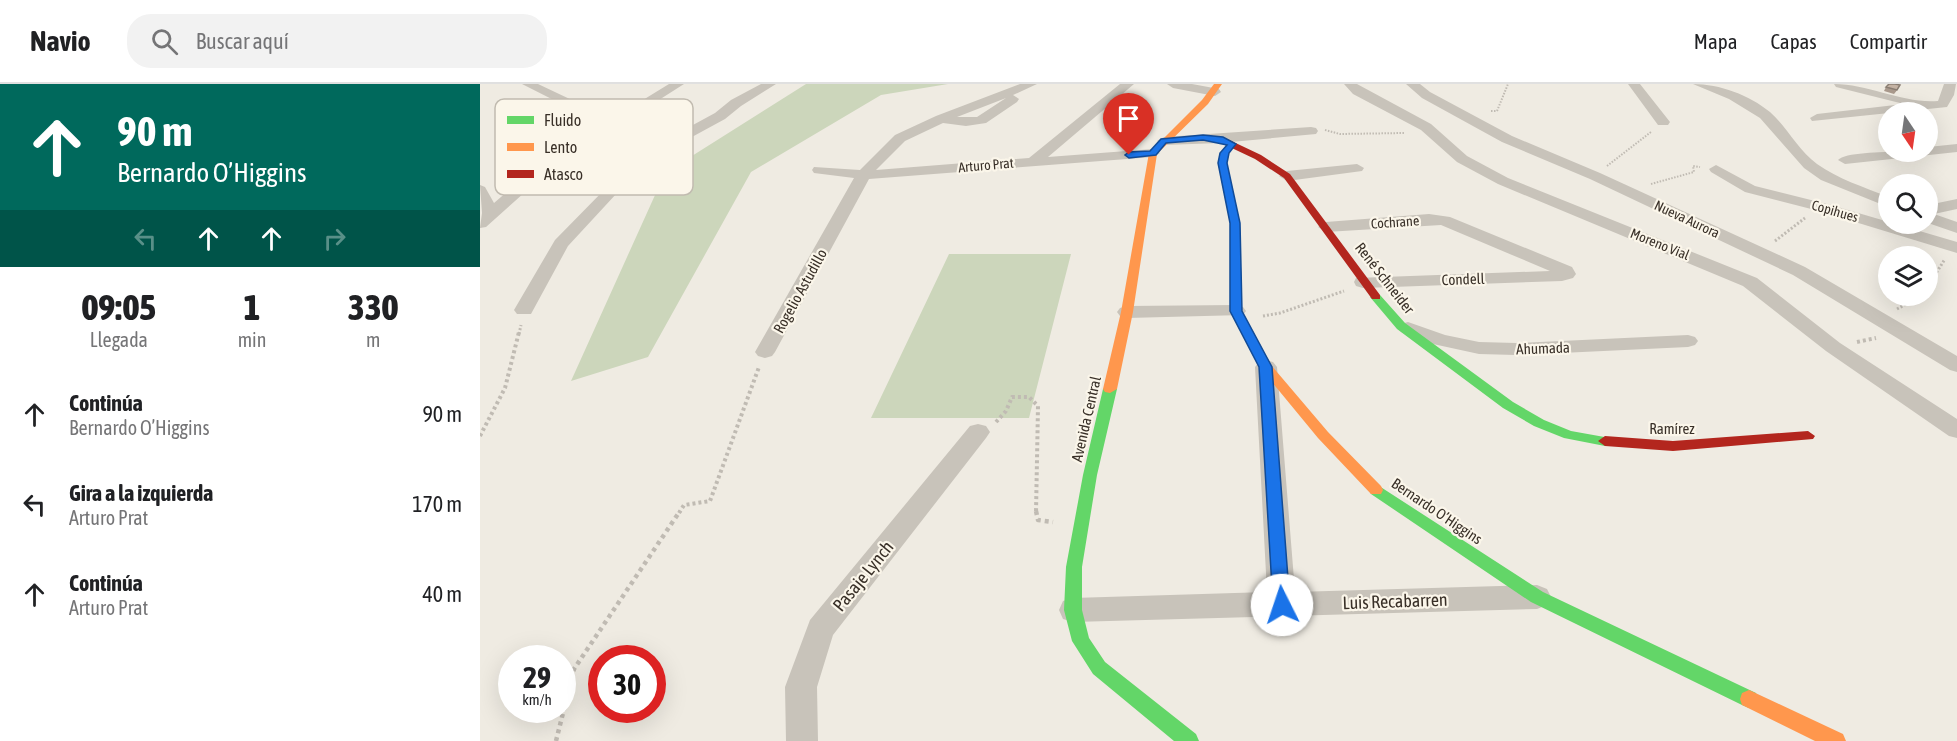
<!DOCTYPE html>
<html lang="es">
<meta charset="utf-8">
<style>
body{margin:0;font-family:"Asap Condensed",sans-serif;background:#f2f2f2;color:#202124;height:100vh;display:flex;flex-direction:column;font-size:22px;white-space:nowrap}
*{box-sizing:border-box;margin:0}
p{font-size:20px;color:#757577}
.icon{flex:none;width:33px;height:33px;fill:none;stroke:currentColor;stroke-width:2;stroke-linecap:round;stroke-linejoin:round}
.map{position:relative;flex:1;overflow:hidden}
.sheet{display:flex;flex-direction:column;background:#fff;width:480px}
.sheet>*{flex:none}
.banner{background:#00695c;color:#fff;overflow:hidden}
.needle{width:39px;rotate:167deg}
.fabs{position:absolute;left:1398px;top:18px;display:grid;gap:12px}
.fabs a{display:grid;place-items:center;width:60px;height:60px;border-radius:50%;background:#fff;box-shadow:0 6px 24px #0002;font-size:30px}
.speed{position:absolute;left:18px;top:561px;display:flex;gap:12px;font-size:30px;font-weight:700;text-align:center}
.speed>*{display:grid;place-content:center;width:78px;height:78px;border-radius:50%;background:#fff;box-shadow:0 6px 24px #0002;line-height:1}
.speed small{font-size:15px;font-weight:400}
.speed .limit{border:9px solid #d22;background:#fff;color:#111}
.pin{position:absolute;display:grid;place-items:center;width:51px;height:51px;color:#fff;margin:-62px -26px;border-radius:50% 50% 50% 0;rotate:-45deg;box-shadow:0 0 6px #0007}
.pin .icon{rotate:45deg}
.me{position:absolute;width:66px;margin:-33px;rotate:356deg;stroke-linejoin:round;filter:drop-shadow(0 0 4px #0008)}
.turn{display:flex;align-items:center;gap:21px;height:126px;padding:0 18px;font-size:27px}
.turn .icon{width:78px;height:78px;stroke-width:2.5}
.turn b{display:block;font-size:42px;line-height:51px}
.lanes{display:flex;align-items:center;height:57px;padding:0 18px;background:#0003;justify-content:center;gap:30px;direction:ltr}
.lanes .off{opacity:.35}
.eta{display:flex;justify-content:space-evenly;align-items:center;height:102px;text-align:center}
.eta b{font-size:36px;font-weight:800;line-height:42px}
ul{padding:0;list-style:none}
li{display:flex;align-items:center;gap:18px;height:90px;padding:0 18px}
li div{flex:1}
li b{display:block;font-size:22px}
li em{font-style:normal}
header{display:flex;align-items:center;gap:36px;box-sizing:border-box;height:84px;padding:0 30px;background:#fff;border-bottom:2px solid #e0e0e0}
header strong{font-size:28px}
nav{display:flex;gap:33px;margin-inline-start:auto;font-size:21px}
.search{width:420px;height:54px;background:#f2f2f2;display:flex;align-items:center;gap:15px;box-sizing:border-box;padding:0 21px;border-radius:24px;color:#757577;font-size:22px}
main{display:flex;flex:1;min-height:0}
.map>svg:first-child{display:block}
.green{fill:#ccd6bb}
.lines{fill:none;stroke-linecap:round;stroke-linejoin:round}
.path-far3{stroke:#c0bbb3;stroke-width:2;stroke-dasharray:1.5 1.5;stroke-linecap:butt}
.path-far2{stroke:#c0bbb3;stroke-width:3;stroke-dasharray:2 2;stroke-linecap:butt}
.path-far1{stroke:#c0bbb3;stroke-width:4;stroke-dasharray:3 3;stroke-linecap:butt}
.path{stroke:#c0bbb3;stroke-width:4.5;stroke-dasharray:4 4;stroke-linecap:butt}
.street{fill:#c8c3ba;fill-rule:evenodd}
.fast{fill:#63d668;fill-rule:evenodd}
.slow{fill:#ff974d;fill-rule:evenodd}
.jam{fill:#b3261e;fill-rule:evenodd}
.wall{fill:#a9998c}
.building{fill:#c4b2a3;stroke:#897d72;stroke-width:1.5}
.route{fill:#1a73e8;stroke:#114b97;stroke-width:1.5}
.labels{text-anchor:middle;dominant-baseline:central;stroke-width:4.5;stroke-linejoin:round;paint-order:stroke}
.far-street-label{font-size:14px;fill:#393028;stroke:#fbf6ea}
.street-label{font-size:15px;fill:#393028;stroke:#fbf6ea}
.near-street-label{font-size:18px;fill:#393028;stroke:#fbf6ea}
.key{fill:#fbf6ea;stroke:#c1bbb0;stroke-width:1.5}
.key-label{font-size:16px;fill:#393028}
</style>
<header>
<strong>Navio</strong>
<div class="search"><svg class="icon" aria-label="search" viewBox="0 0 24 24"><circle cx="10" cy="10" r="6"/><path d="M15 15l6 6"/></svg>Buscar aquí</div>
<nav><a>Mapa</a><a>Capas</a><a>Compartir</a></nav>
</header>
<main>
<section class="sheet">
<div class="banner">
<div class="turn"><svg class="icon" aria-label="ahead" viewBox="0 0 24 24"><path d="M12 20V5M6 11l6-6 6 6"/></svg><div><b>90 m</b>Bernardo O’Higgins</div></div>
<div class="lanes"><svg class="icon off" aria-label="left" viewBox="0 0 24 24"><path d="M17 20v-9H6M10 6l-5 5 5 5"/></svg><svg class="icon" aria-label="ahead" viewBox="0 0 24 24"><path d="M12 20V5M6 11l6-6 6 6"/></svg><svg class="icon" aria-label="ahead" viewBox="0 0 24 24"><path d="M12 20V5M6 11l6-6 6 6"/></svg><svg class="icon off" aria-label="right" viewBox="0 0 24 24"><path d="M7 20v-9h11M14 6l5 5-5 5"/></svg></div>
</div>
<div class="eta">
<div><b>09:05</b><p>Llegada</p></div>
<div><b>1</b><p>min</p></div>
<div><b>330</b><p>m</p></div>
</div>
<ul>
<li><svg class="icon" aria-label="ahead" viewBox="0 0 24 24"><path d="M12 20V5M6 11l6-6 6 6"/></svg><div><b>Continúa</b><p>Bernardo O’Higgins</p></div><em>90 m</em></li>
<li><svg class="icon" aria-label="left" viewBox="0 0 24 24"><path d="M17 20v-9H6M10 6l-5 5 5 5"/></svg><div><b>Gira a la izquierda</b><p>Arturo Prat</p></div><em>170 m</em></li>
<li><svg class="icon" aria-label="ahead" viewBox="0 0 24 24"><path d="M12 20V5M6 11l6-6 6 6"/></svg><div><b>Continúa</b><p>Arturo Prat</p></div><em>40 m</em></li>
</ul>
</section>
<div class="map">
<svg width="1477" height="657" viewBox="0 0 1477 657">
<rect width="100%" height="100%" fill="#efebe2"/>
<path class="green" d="M326 0H468L401 11 271 88 168 273 91 297 185 89Z
M469 170H591L549 334H391Z"/>
<g class="lines">
<path class="path-far3" d="M1011 27H1017L1028 0
M845 46 860 50 924 49
M1127 82 1171 48
M1171 100 1214 88 1213 82 1220 83"/>
<path class="path-far2" d="M1295 157 1325 134
M1448 202 1465 175
M1417 225 1441 212
M783 232 800 229 864 207
M39 250 41 241"/>
<path class="path-far1" d="M1377 258 1396 254
M516 338 526 327 532 313H549L558 322 556 429
M0 352 25 304 39 248
M199 429 204 421 230 417 279 283"/>
<path class="path" d="M556 427 558 436 573 438
M76 657 94 585 200 427"/>
<path class="street" d="M42 0H58L132 35 189 0H204L72 84 6 143 0 144 2 129 0 101 5 103 14 119 62 78 123 41Z
M281 0H296L261 22 245 35 188 66 137 109 88 162 51 230H37L34 226 75 156 127 103 178 60 235 29 251 16Z
M540 0H557L533 11 539 15 537 18 506 39 486 42 463 39 425 57 396 86 549 74 640 0H654L568 73 673 65 680 69 673 73 389 95 295 268 292 272 285 274 278 272 275 268 374 94 334 89 332 86 334 83 380 86 415 51 456 32ZM526 14 497 33H477Z
M687 0H712L739 5 741 8 735 12 693 4Z
M864 0H877L951 40 987 72 1028 94 1277 194 1360 259 1477 335V354L1469 352 1346 267 1263 202 1018 100 977 78 941 46 873 10Z
M926 0H940L950 8 1032 52 1120 89 1325 183 1477 272V288L1470 286 1313 191 1110 95 1022 58 942 14Z
M1148 0H1160L1190 38 1188 41H1178Z
M1213 0C1240 0 1269 11 1290 28 1307 43 1318 66 1337 80 1358 95 1384 103 1408 113V123L1341 96 1324 84 1280 34 1249 15Z
M1354 0C1389 0 1424 20 1458 17L1464 0H1476L1474 11 1467 23 1332 37 1330 34 1337 30 1424 20 1356 3Z
M831 43 836 44 838 47 836 50 740 59 684 61 677 57 684 53Z
M1477 60V68L1365 80 1358 76C1368 66 1431 68 1448 68V63Z
M877 80 884 84 882 87 807 97 799 92 807 87Z
M1236 81 1275 102 1351 121 1477 158V169L1339 127 1265 108 1231 88 1229 85Z
M1477 115V125L1454 130 1477 138V149L1448 139V121Z
M949 130 970 133 1092 183 1096 190 1093 194 1082 197 883 204 876 202 874 198 876 194 1070 187 961 141 846 148 838 143 846 138Z
M756 221 763 223 766 227 763 231 647 234 640 232 637 228 640 224 647 222Z
M928 238 965 251 999 258 1036 259 1208 251 1215 253 1218 257 1215 261 1208 263 1036 271 999 270 953 260 921 248 918 244 921 240Z
M786 276 793 278 797 283 815 508 1057 501 1067 505 1071 513 1067 521 1057 525 593 538 583 535 579 526 583 517 593 514 787 508 775 283 779 278Z
M498 340 506 342 510 348 506 354 353 551 337 603 338 657H306L305 603 330 536 490 342Z"/>
<path class="fast" d="M896 210 900 211 925 239 1033 318 1064 336 1091 347 1130 354 1132 357 1130 360 1125 362 1084 354 1054 342 1023 324 917 245 890 213Z
M630 301 637 305 617 391 602 483V526L609 554 625 578 716 650 719 657H694L613 590 592 557 584 526 586 483 603 391 623 305Z
M896 400 1063 508 1276 609 1278 615 1276 621 1269 624 1262 621 1051 518 891 410 889 406 891 402Z"/>
<path class="slow" d="M734 0H742L728 20 677 70 653 228 637 305 630 309 625 308 623 305 641 228 669 69 722 16Z
M752 57 756 60 748 70 746 79 760 139 762 227 791 281 848 348 901 402 903 406 901 410H891L838 354 782 286 750 227V139L738 79 740 69Z
M1269 606 1363 650 1366 657H1335L1262 621 1260 615 1262 609Z"/>
<path class="jam" d="M737 53H743L781 71 810 90 900 211V215H892L804 94 775 75 737 57Z
M1328 347 1335 352 1333 355 1193 367 1125 362 1118 357 1125 352 1193 357Z"/>
</g>
<path class="wall" d="M1406 3 1418 5 1414 10 1404 7Z"/>
<path class="building" d="M1409 0H1415L1420 1 1417 6 1406 3Z"/>
<path class="route" d="M723 51 743 53 756 60 749 69 747 79 760 139 762 227 792 283 810 521 808 526 802 528 796 526 793 521 779 283 750 227V139L738 79 740 69 747 61 723 56 686 59 676 71 649 74 645 71 649 68 670 67 681 55Z"/>
<g class="labels">
<g class="far-street-label">
<text transform="translate(506 81) rotate(-5)">Arturo Prat</text>
<text transform="translate(1355 127) rotate(16)">Copihues</text>
<text transform="translate(1207 135) rotate(25)">Nueva Aurora</text>
<text transform="translate(915 138) rotate(-4)">Cochrane</text>
<text transform="translate(1180 160) rotate(22)">Moreno Vial</text>
</g>
<g class="street-label">
<text transform="translate(905 194) rotate(52)">René Schneider</text>
<text transform="translate(983 195) rotate(-2)">Condell</text>
<text transform="translate(320 207) rotate(-61)">Rogelio Astudillo</text>
<text transform="translate(1063 264) rotate(-2)">Ahumada</text>
<text transform="translate(606 335) rotate(-77)">Avenida Central</text>
<text x="1192" y="344">Ramírez</text>
<text transform="translate(957 427) rotate(34)">Bernardo O’Higgins</text>
</g>
<g class="near-street-label">
<text transform="translate(383 492) rotate(-51)">Pasaje Lynch</text>
<text transform="translate(915 517) rotate(-2)">Luis Recabarren</text>
</g>
</g>
<rect x="15" y="15" width="198" height="96" rx="9" class="key"/>
<rect x="27" y="32" width="27" height="8" fill="#63d668"/>
<rect x="27" y="59" width="27" height="8" fill="#ff974d"/>
<rect x="27" y="86" width="27" height="8" fill="#b3261e"/>
<g class="key-label">
<text x="64" y="42">Fluido</text>
<text x="64" y="69">Lento</text>
<text x="64" y="96">Atasco</text>
</g>
</svg>
<div class="fabs">
<a><svg class="needle" viewBox="-14 -14 28 28"><path d="M0-13l5 13h-10z" fill="#e53935"/><path d="M0 13l5-13h-10z" fill="#757577"/></svg></a>
<a><svg class="icon" aria-label="search" viewBox="0 0 24 24"><circle cx="10" cy="10" r="6"/><path d="M15 15l6 6"/></svg></a>
<a><svg class="icon" aria-label="layers" viewBox="0 0 24 24"><path d="M12 4l9 5-9 5-9-5zM3 14l9 5 9-5"/></svg></a>
</div>
<div class="speed"><div>29<small>km/h</small></div><div class="limit">30</div></div>
<div class="pin" style="left:649px;top:71px;background:#d93025"><svg class="icon" aria-label="arrive" viewBox="0 0 24 24"><path d="M6 21V4h12l-3 4 3 4H6"/></svg></div>
<svg class="me" style="left:802px;top:521px" viewBox="-20 -20 40 40"><circle r="19" fill="#fff"/><path d="M0-13L10 11 0 6-10 11z" fill="#1a73e8"/></svg>
</div>
</main>
